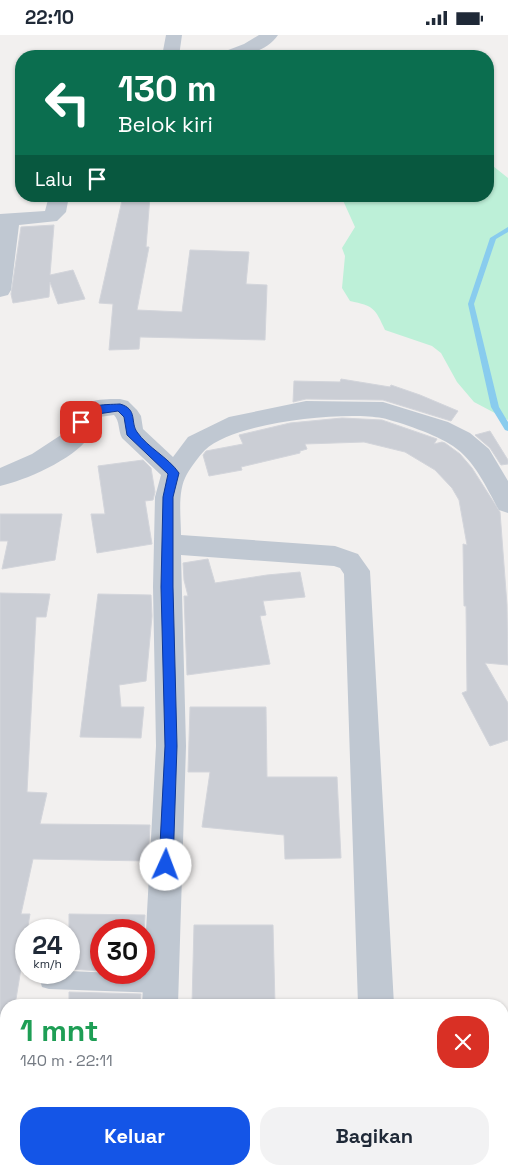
<!DOCTYPE html>
<html lang="id">
<meta charset="utf-8">
<style>
body{margin:0;font-family:"Space Grotesk",sans-serif;background:#f2f2f3;color:#1f2937;height:100vh;display:flex;flex-direction:column;font-size:19px;white-space:nowrap}
*{box-sizing:border-box;margin:0}
p{font-size:16px;color:#747a83}
.icon{flex:none;width:28px;height:28px;fill:none;stroke:currentColor;stroke-width:2;stroke-linecap:round;stroke-linejoin:round}
.map{position:relative;flex:1;overflow:hidden}
.drawer{position:absolute;left:0px;top:964px;width:509px;height:176px;display:flex;flex-direction:column;background:#fff;border-radius:20px 20px 0 0;box-shadow:0 1px 4px #0004}
.drawer>*{flex:none}
.top-card{position:absolute;left:15px;top:15px;width:479px;height:152px;border-radius:20px;box-shadow:0 1px 4px #0004;background:#0b6e4f;color:#fff;overflow:hidden}
.speed{position:absolute;left:15px;top:884px;display:flex;gap:10px;font-size:25px;font-weight:700;text-align:center}
.speed>*{display:grid;place-content:center;width:65px;height:65px;border-radius:50%;background:#fff;box-shadow:0 1px 4px #0004;line-height:1}
.speed small{font-size:12px;font-weight:400}
.speed .limit{border:8px solid #d22;background:#fff;color:#111}
.pin{position:absolute;display:grid;place-items:center;width:42px;height:42px;color:#fff;margin:-21px;border-radius:10px;box-shadow:0 2px 8px #0006}
.me{position:absolute;width:55px;margin:-28px;rotate:2deg;stroke-linejoin:round;filter:drop-shadow(0 0 4px #0008)}
.turn{display:flex;align-items:center;gap:18px;height:105px;padding:0 20px;font-size:22px}
.turn .icon{width:65px;height:65px;stroke-width:2.5}
.turn b{display:block;font-size:35px;line-height:42px}
.then{display:flex;align-items:center;height:48px;padding:0 20px;background:#0003;gap:10px;font-size:19px}
.round{display:grid;place-items:center;flex:none;width:52px;height:52px;border-radius:20px;background:#f2f2f3}
.headline{display:flex;align-items:center;justify-content:space-between;height:85px;padding:0 20px}
h1{font-size:30px;font-weight:600;line-height:38px;color:#1e9e55}
.action{display:flex;gap:10px;margin-top:auto;padding:10px 20px}
.action a{flex:1;height:58px;border-radius:20px;background:#1455e7;color:#fff;font-size:20px;font-weight:600;line-height:58px;text-align:center}
.action a+a{background:#f2f2f3;color:#1f2937}
.status{display:flex;justify-content:space-between;align-items:center;height:35px;padding:0 25px;background:#fff;direction:ltr}
.status svg{height:14px;fill:currentColor}
.map>svg:first-child{display:block}
.green{fill:#bdf0d8}
.lines{fill:none;stroke-linecap:round;stroke-linejoin:round}
.stream{fill:#89ccee;fill-rule:evenodd}
.building{fill:#cbced5;stroke:#d3d5db}
.service{fill:#c0c8d2;fill-rule:evenodd}
.minor{fill:#c0c8d2;fill-rule:evenodd}
.route{fill:#1455e7;stroke:#0d3796}
</style>
<div class="status"><b>22:10</b><svg viewBox="0 0 49 12"><path d="M0 12V9h3v3zM5 12V6h3v6zM10 12V3h3v9zM15 12V0h3v12zM26 1h20v11H26zM47 4h2v5h-2z"/></svg></div>
<div class="map">
<svg width="508" height="1139" viewBox="0 0 508 1139">
<rect width="100%" height="100%" fill="#f2f0ef"/>
<path class="green" d="M488 114 493 131 508 143V385L474 367 457 347 441 318 432 311 385 295C375 273 374 271 350 266L342 253 345 221 342 213 355 192 341 161H488Z"/>
<g class="lines">
<path class="stream" d="M508 192V197L496 204 474 269 499 372 508 387V396L505 395 491 372 468 269 490 203Z"/>
</g>
<path class="building" d="M123 161H150L146 212H149L137 275 182 277 190 215 249 217 246 249 267 250 265 305 140 302 139 314 109 315 113 269 99 268Z
M54 190 50 240 73 235 85 264 58 269 50 247 49 262 13 268 11 259 21 192Z
M341 344 390 352 391 350 420 360 458 376 451 386 383 365 306 364 293 367 294 346 340 347Z
M342 383 382 385 437 404 434 409 442 407 445 408 460 419 472 433 500 477 507 570 508 630 485 628 508 668V705L490 711 462 658 467 656 466 571H464L463 509 467 510 459 465 452 453 435 435 405 417 364 407 305 409 307 414 300 416V418L241 432 242 435 209 441 203 420 206 416 243 409 239 400 290 388Z
M490 396 508 425V429L501 430 490 413 475 400Z
M143 425 151 433 155 457 153 465 145 466 152 509 97 518 91 479H105L98 431Z
M0 479H62L55 525 2 534 8 506H0Z
M208 524 215 548 267 540 300 537 305 562 263 566 266 580 260 581 270 629 187 640 184 561H188L184 545 183 528Z
M0 558 50 559 46 582H36L27 757 47 758 40 789 150 790 148 826 33 824 21 879H30L15 970H6V982H0Z
M98 559 151 560 152 581 146 646 119 650 121 672H144L141 703 80 702Z
M190 672H266L267 742H337L341 823 285 824 284 800 202 792 210 737H188Z
M69 879 145 880 144 903V895H101V936L69 934Z
M194 890H273L275 970H192Z
M69 957 141 959 140 970H69Z"/>
<g class="lines">
<path class="service" d="M69 936 161 940 168 942 170 949 168 956 161 958 49 954 42 952 40 945 42 938Z"/>
<path class="minor" d="M166 0H182L179 21H162Z
M259 0H278C266 18 241 22 220 21L223 17 244 9Z
M49 161H69L66 177 57 186 19 190 11 255 8 260 0 262V179L45 176Z
M120 364 128 366 137 375 141 381 143 394 173 422 188 402 229 382 306 366 383 367 448 387 470 398 489 414 508 446V478L499 475C486 452 475 426 453 411 437 400 400 387 382 383 343 376 234 387 205 415 199 421 191 432 187 439 177 456 181 481 181 500L335 511 358 519 370 536 394 970H358L344 539 340 533 334 531 181 520 186 711 178 970H142L156 711 153 552 155 462 161 440 122 403C118 396 120 386 114 380L99 382 94 385C92 391 92 397 88 403 74 424 24 446 0 451V433L32 419 64 398C69 393 68 387 72 380 81 364 104 364 120 364Z
M132 1134H170V1139H132Z
M364 1134H402V1139H364Z"/>
</g>
<path class="route" d="M120 369C138 374 130 387 137 397 148 413 168 422 179 438L173 462V552L177 711 173 830 171 835 166 837 161 835 159 830 165 711 161 552 163 462 168 439 127 400 124 382 118 376 91 380 84 389 81 390 76 387C83 368 103 370 120 369Z"/>
</svg>
<div class="speed"><div>24<small>km/h</small></div><div class="limit">30</div></div>
<div class="pin" style="left:81px;top:387px;background:#d93025"><svg class="icon" aria-label="arrive" viewBox="0 0 24 24"><path d="M6 21V4h12l-3 4 3 4H6"/></svg></div>
<svg class="me" style="left:166px;top:830px" viewBox="-20 -20 40 40"><circle r="19" fill="#fff"/><path d="M0-13L10 11 0 6-10 11z" fill="#1455e7"/></svg>
<div class="top-card">
<div class="turn"><svg class="icon" aria-label="left" viewBox="0 0 24 24"><path d="M17 20v-9H6M10 6l-5 5 5 5"/></svg><div><b>130 m</b>Belok kiri</div></div>
<div class="then">Lalu<svg class="icon" aria-label="arrive" viewBox="0 0 24 24"><path d="M6 21V4h12l-3 4 3 4H6"/></svg></div>
</div>
<section class="drawer">
<div class="headline"><div><h1>1 mnt</h1><p>140 m · 22:11</p></div><a class="round" style="background:#d93025;color:#fff"><svg class="icon" aria-label="close" viewBox="0 0 24 24"><path d="M6 6l12 12M18 6L6 18"/></svg></a></div>
<div class="action"><a>Keluar</a><a>Bagikan</a></div>
</section>
</div>
